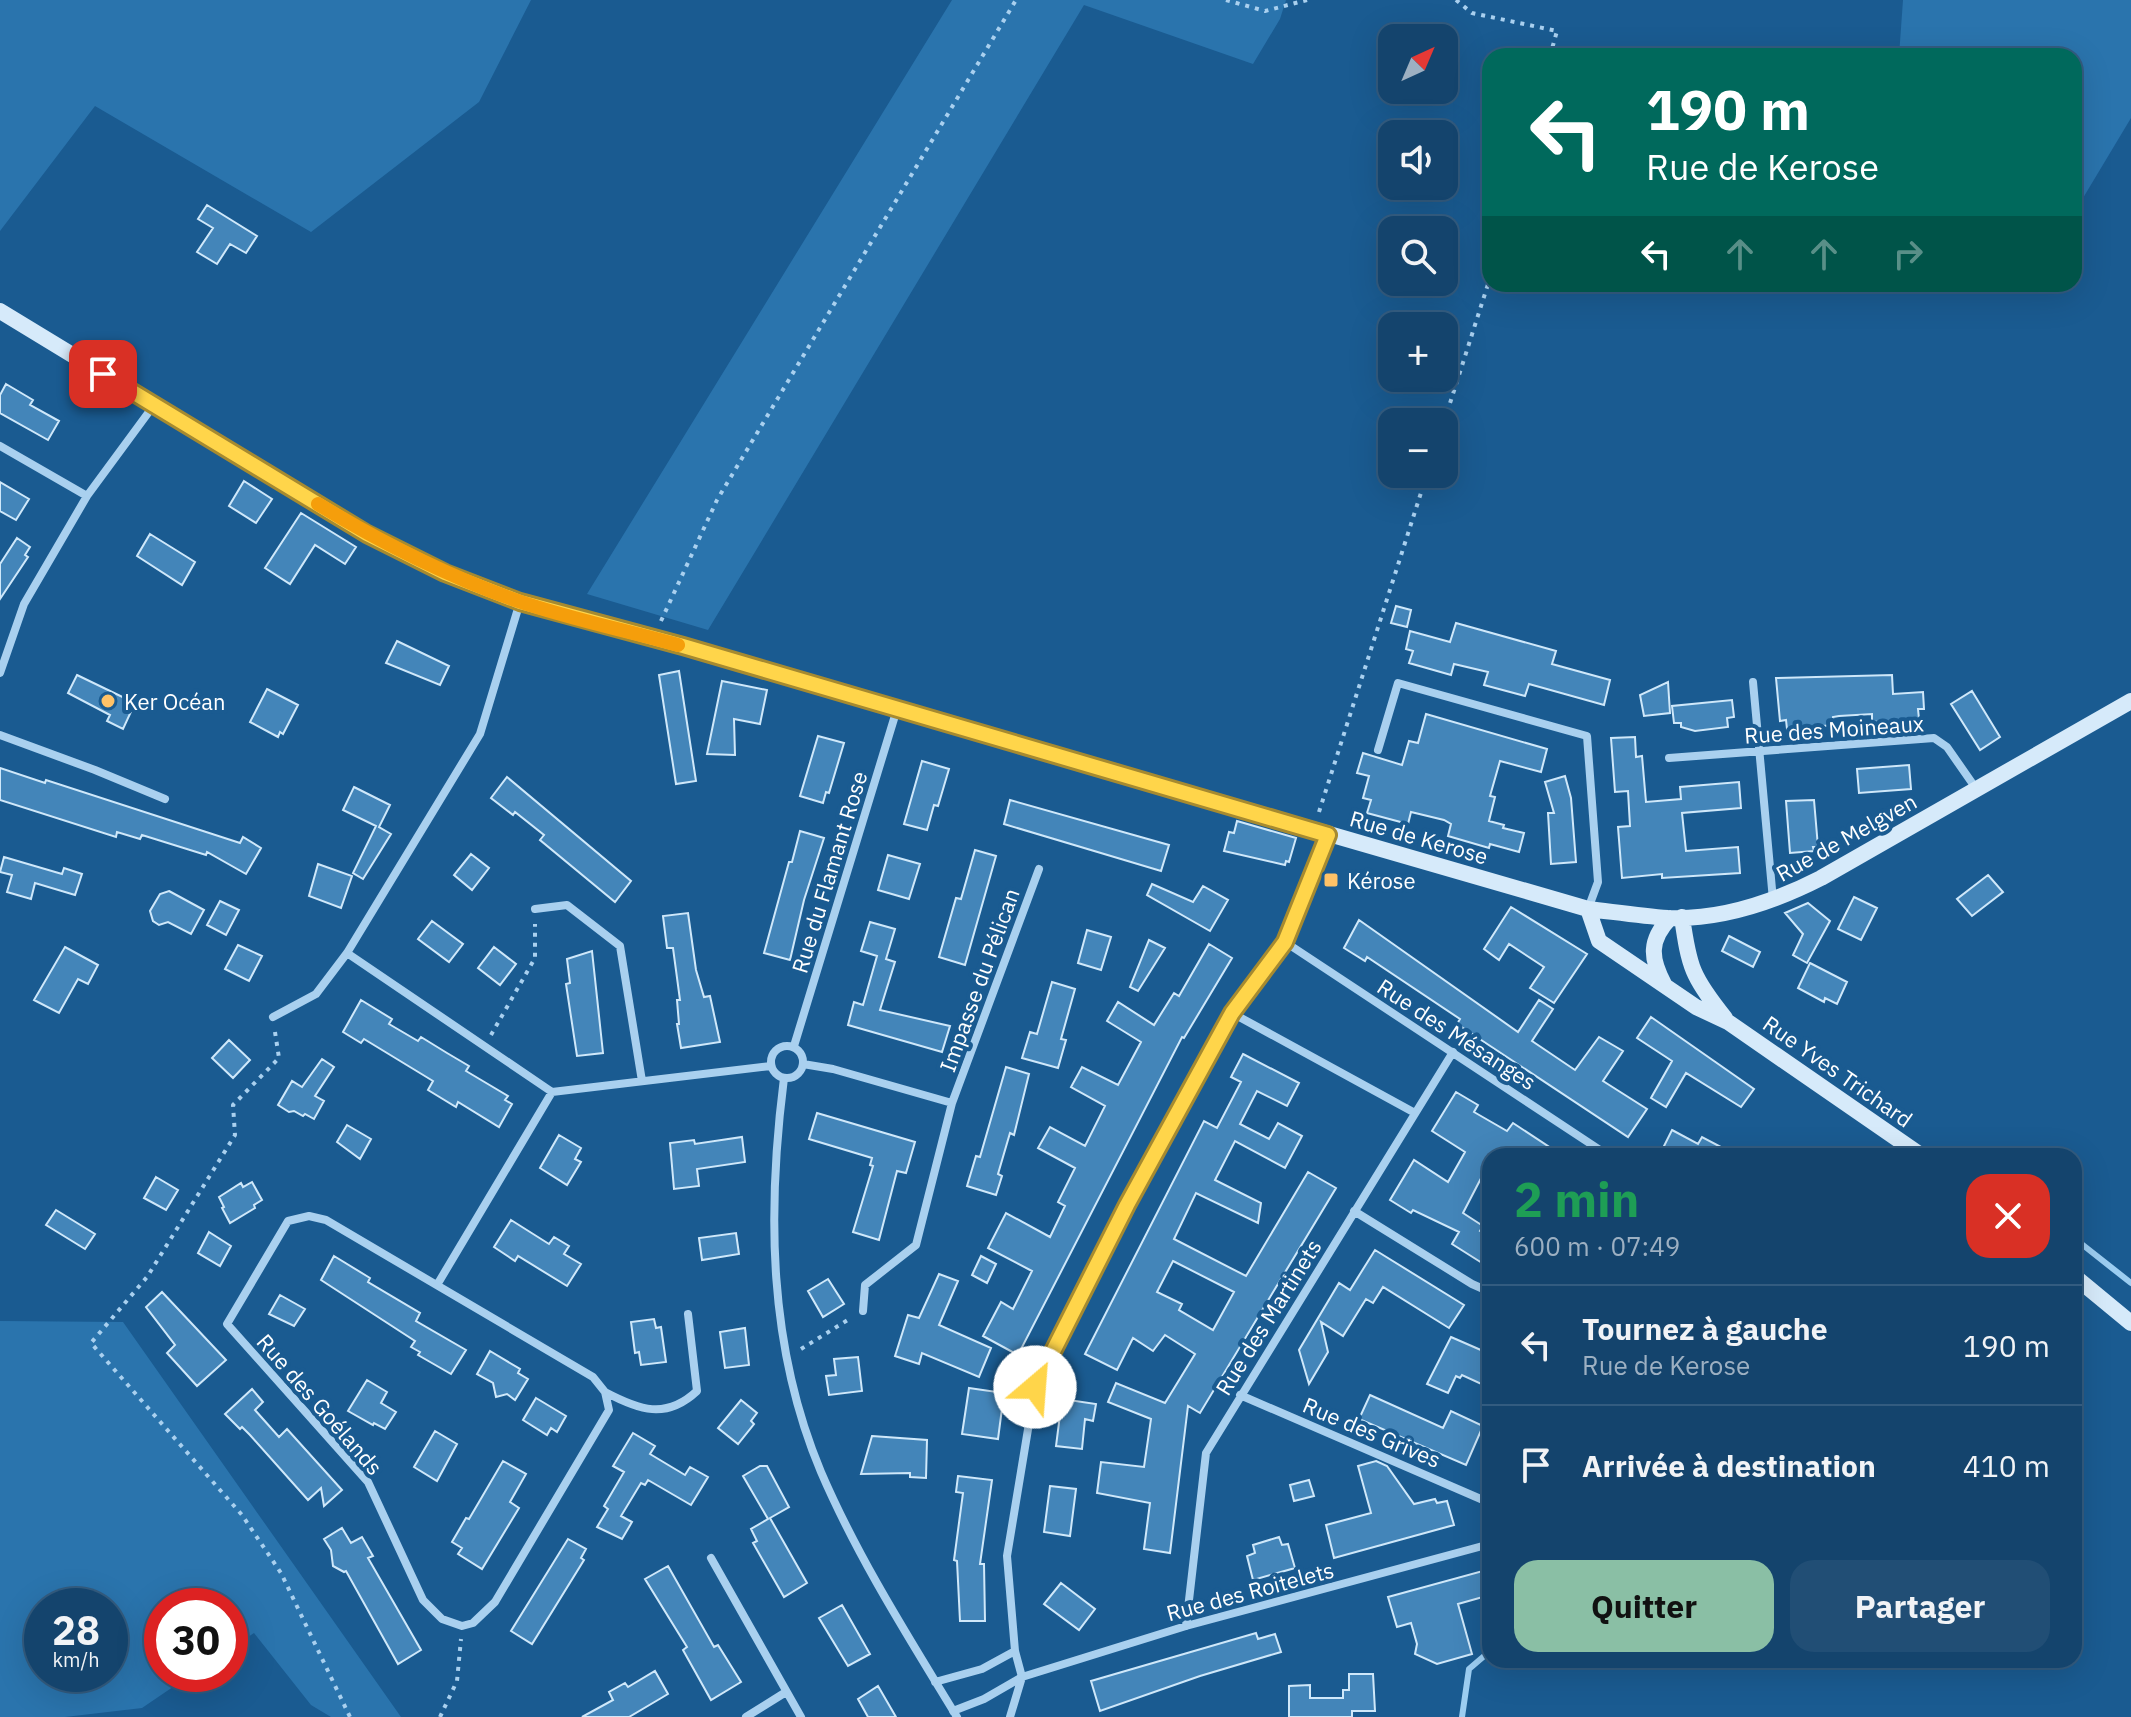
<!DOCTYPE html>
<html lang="fr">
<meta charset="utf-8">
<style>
body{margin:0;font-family:"IBM Plex Sans",sans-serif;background:#214e75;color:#f1f3f6;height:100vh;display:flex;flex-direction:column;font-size:30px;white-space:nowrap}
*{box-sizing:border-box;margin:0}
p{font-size:26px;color:#9db0c2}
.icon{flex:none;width:44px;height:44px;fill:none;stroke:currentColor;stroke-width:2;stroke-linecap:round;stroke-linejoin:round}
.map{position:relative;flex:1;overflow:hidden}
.panel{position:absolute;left:1482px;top:1148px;width:600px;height:520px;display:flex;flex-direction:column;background:#14446d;border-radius:24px;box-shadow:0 8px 32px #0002,0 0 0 2px #335c80}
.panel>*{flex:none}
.hud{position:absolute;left:1482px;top:48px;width:600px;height:244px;border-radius:24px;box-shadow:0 8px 32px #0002,0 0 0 2px #335c80;background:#00695c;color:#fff;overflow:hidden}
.needle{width:52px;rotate:44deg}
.tools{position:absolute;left:1378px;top:24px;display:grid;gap:16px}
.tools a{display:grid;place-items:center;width:80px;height:80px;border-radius:16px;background:#14446d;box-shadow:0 8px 32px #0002,0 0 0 2px #335c80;font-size:40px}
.speed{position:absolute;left:24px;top:1588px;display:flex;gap:16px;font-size:40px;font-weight:700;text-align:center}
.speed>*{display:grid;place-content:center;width:104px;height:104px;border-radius:50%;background:#14446d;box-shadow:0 8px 32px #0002,0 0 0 2px #335c80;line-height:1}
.speed small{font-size:20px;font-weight:400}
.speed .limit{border:12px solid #d22;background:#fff;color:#111}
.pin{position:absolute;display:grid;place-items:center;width:68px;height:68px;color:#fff;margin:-34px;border-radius:16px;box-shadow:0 4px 12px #0006}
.me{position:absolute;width:88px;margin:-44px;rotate:27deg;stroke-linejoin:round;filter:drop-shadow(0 0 6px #0008)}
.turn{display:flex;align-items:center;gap:28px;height:168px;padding:0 32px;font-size:36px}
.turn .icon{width:104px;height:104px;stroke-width:2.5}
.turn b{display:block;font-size:56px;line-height:68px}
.lanes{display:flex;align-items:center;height:76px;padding:0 32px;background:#0003;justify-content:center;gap:40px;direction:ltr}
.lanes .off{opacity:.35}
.round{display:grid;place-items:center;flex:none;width:84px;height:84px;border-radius:24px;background:#214e75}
.head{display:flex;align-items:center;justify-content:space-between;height:136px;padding:0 32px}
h1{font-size:48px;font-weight:800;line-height:60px;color:#1e9e55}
.button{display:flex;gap:16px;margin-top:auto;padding:16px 32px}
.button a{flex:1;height:92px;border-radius:24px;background:#8abfa5;color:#111;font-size:32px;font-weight:800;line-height:92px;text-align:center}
.button a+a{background:#214e75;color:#f1f3f6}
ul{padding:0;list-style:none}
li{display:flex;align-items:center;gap:24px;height:120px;padding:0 32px;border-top:2px solid #335c80}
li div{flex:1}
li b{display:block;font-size:30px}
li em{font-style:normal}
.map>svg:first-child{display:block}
.green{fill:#2a74ad;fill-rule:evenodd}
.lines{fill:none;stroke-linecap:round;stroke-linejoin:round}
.stream{stroke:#9ccdf1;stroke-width:6}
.building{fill:#4385b9;stroke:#cfe8fa;stroke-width:2;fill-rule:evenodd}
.path{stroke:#a9d0ef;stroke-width:4;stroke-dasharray:4 6;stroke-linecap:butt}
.street{stroke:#a9d0ef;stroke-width:8}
.secondary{stroke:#d6eafa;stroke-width:16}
.route-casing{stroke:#a68a30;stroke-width:20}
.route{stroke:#ffd54a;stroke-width:14}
.slow{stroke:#f59e0b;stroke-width:14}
.poi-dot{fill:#ffc267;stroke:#1a5b91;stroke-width:3}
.labels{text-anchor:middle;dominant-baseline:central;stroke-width:8;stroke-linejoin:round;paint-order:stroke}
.poi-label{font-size:22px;fill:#fff;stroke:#1a5b91;text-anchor:start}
.street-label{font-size:22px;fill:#fff;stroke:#1a5b91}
</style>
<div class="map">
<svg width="2131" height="1717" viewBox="0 0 2131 1717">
<rect width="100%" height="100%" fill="#1a5b91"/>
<path class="green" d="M0 0H531L479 102 311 232 95 106 0 231Z
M952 0H1286L1280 19 1253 64 1084 5 708 630 587 594Z
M1903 0H2131V118L2074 213V56H1899Z
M0 1321 123 1322 401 1717H331L311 1705 254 1633 230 1649V1606H162V1674H192L142 1708 65 1717H0ZM42 1606H110V1674H42Z"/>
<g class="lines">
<path class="stream" d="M2074 1238 2131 1283
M1462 1717 1469 1669 1490 1651"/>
</g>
<path class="building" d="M207 205 257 236 246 253 230 244 217 264 197 252 213 228 198 219Z
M6 384 33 400 30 405 59 421 48 440 0 413V395Z
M244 481 272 499 256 523 229 506Z
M0 482 29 499 16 520 0 511Z
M301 513 356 547 345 564 315 545 290 584 265 568Z
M150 534 195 562 182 585 137 556Z
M17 538 30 547 25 555 28 557 0 599V564Z
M1396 606 1411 610 1407 627 1391 623Z
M1456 623 1556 651 1552 664 1610 680 1604 705 1529 684 1525 696 1484 685 1488 672 1454 664 1451 675 1409 663 1413 651 1406 649 1410 631 1450 642Z
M397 641 449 666 440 685 386 663Z
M679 671 696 781 676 784 659 675Z
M77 675 135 703 123 729 107 721 110 715 68 693Z
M1892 675 1893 694 1923 692 1924 709H1918L1919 719 1872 722V714L1839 716 1833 717 1834 725 1787 729 1786 720 1780 721 1776 678Z
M722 681 767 690 760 724 734 719 735 755 707 754Z
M1668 682 1670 713 1644 716 1640 695Z
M267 689 298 705 283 734 280 732 278 737 250 722Z
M1972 691 2000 737 1980 750 1951 704Z
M1732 700 1734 717 1727 718 1728 727 1695 731 1681 727V723H1674L1672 706Z
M1426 714 1547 749 1541 772 1500 761 1490 796 1495 797 1489 821 1504 825 1503 828 1524 833 1519 852 1490 844 1489 848 1448 836 1451 824 1444 820 1411 812 1408 824 1367 813 1371 800 1363 798 1369 776 1357 773 1363 753 1402 765 1409 741 1418 743Z
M818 736 844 743 829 793 826 792 823 803 800 796Z
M1635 737 1636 757 1642 756 1646 802 1681 799 1680 787 1739 782 1741 808 1682 813 1686 851 1738 847 1740 873 1662 878V874L1622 878 1618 827 1630 826 1628 791 1615 792 1611 738Z
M922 761 949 769 938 806 934 805 927 830 904 824Z
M1909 765 1911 789 1859 793 1857 769Z
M0 768 45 783 46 780 240 843 243 837 261 848 246 874 207 852 206 855 142 835 140 839 117 832 116 837 0 800Z
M1565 776 1571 798 1576 862 1551 864 1548 813H1554L1545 782Z
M507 777 631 881 615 902 540 840 544 835 515 812 513 815 491 798Z
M354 787 390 805 379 827 391 834 363 879 353 873 376 826 343 810Z
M1010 800 1169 845 1161 871 1004 824Z
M1814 800 1818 847H1813L1814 851 1790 853 1786 801Z
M1237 821 1296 838 1289 862 1286 861 1285 865 1224 851 1229 832 1234 833Z
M800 831 824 838 804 900 790 960 764 953 789 862H792Z
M975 850 996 856 965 965 939 957 956 898 961 899Z
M471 854 489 868 472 890 454 875Z
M888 855 920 864 909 899 878 890Z
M4 857 62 874 64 868 82 874 75 895 35 883 31 899 7 892 12 875 0 872Z
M318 864 352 876 341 908 309 896Z
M1988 875 2003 892 1972 916 1957 899Z
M1152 884 1193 902 1203 886 1228 900 1210 931 1147 895Z
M169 891 204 910 191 934 168 922 159 925 153 921 150 911 160 894Z
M1854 897 1877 908 1861 940 1838 929Z
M220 901 239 910 226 935 207 925Z
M1808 903 1830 921 1807 963 1793 955 1803 934 1785 913Z
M1511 907 1587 954 1554 1003 1530 988 1544 967 1509 944 1499 960 1484 949Z
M688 913 696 970 704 997 710 996 720 1042 681 1048 677 1024H679L677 1000H680L673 948H667L663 916Z
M1359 920 1518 1032 1539 1000 1553 1009 1532 1041 1575 1070 1599 1037 1623 1051 1603 1081 1647 1109 1628 1137 1457 1024 1460 1019 1367 957 1365 961 1344 948Z
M432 921 463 944 449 962 418 939Z
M870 922 895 929 886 959 895 962 880 1010 950 1026 942 1052 848 1025 854 1002 863 1005 877 956 861 951Z
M1087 930 1111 937 1101 970 1078 963Z
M1729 936 1760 952 1753 967 1722 951Z
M1149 940 1165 948 1138 991 1130 987Z
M1209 944 1232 958 1184 1038 1182 1037 1018 1355 983 1336 1001 1302 1013 1309 1032 1271 988 1248 1006 1213 1050 1237 1065 1206 1058 1202 1075 1168 1038 1148 1050 1127 1085 1146 1105 1106 1071 1087 1082 1067 1118 1085 1141 1042 1107 1021 1118 1002 1154 1025 1174 993 1179 996Z
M238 945 262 956 249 981 225 969Z
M65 947 98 965 88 984 78 979 59 1013 34 1000Z
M494 947 516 964 500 985 478 968Z
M592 951 603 1053 577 1056 566 984 570 983 567 959Z
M1810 963 1847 982 1837 1004 1825 998 1824 1002 1798 988Z
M1052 982 1075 989 1061 1039 1066 1040 1058 1068 1022 1058 1030 1032 1037 1034Z
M361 1000 392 1019 389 1024 418 1041 421 1037 447 1053 469 1066 466 1071 508 1096 505 1100 512 1104 499 1127 458 1102 456 1107 428 1090 433 1081 364 1039 361 1043 343 1032Z
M1651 1017 1754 1089 1741 1107 1686 1073 1666 1107 1651 1098 1672 1061 1637 1038Z
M229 1040 250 1060 233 1078 212 1058Z
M1243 1054 1299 1083 1287 1106 1257 1091 1240 1124 1269 1139 1278 1123 1302 1136 1285 1168 1235 1141 1215 1180 1261 1203 1258 1223 1196 1193 1174 1239 1246 1276 1308 1172 1336 1188 1200 1413 1188 1406 1170 1553 1144 1549 1150 1503 1097 1493 1101 1462 1144 1467 1151 1419 1108 1402 1116 1383 1165 1403 1195 1354 1165 1335 1153 1351 1133 1338 1117 1370 1085 1354 1204 1121 1217 1128 1241 1082 1231 1077ZM1173 1261 1234 1292 1213 1330 1179 1310 1182 1304 1157 1292Z
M322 1059 334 1067 315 1096 324 1101 314 1119 305 1114 303 1116 294 1111 289 1112 278 1105 292 1081 302 1087Z
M1006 1067 1029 1074 1014 1135 1010 1133 998 1174 1002 1176 996 1195 967 1186 976 1156 980 1157Z
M1456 1092 1478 1105 1474 1112 1507 1131 1513 1123 1563 1156H1490V1161L1463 1213 1483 1226 1480 1231 1490 1237V1268L1452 1244 1459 1232 1413 1210 1411 1213 1390 1200 1414 1160 1448 1182 1465 1152 1432 1131Z
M817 1113 915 1142 906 1173 897 1171 879 1240 853 1232 873 1166 870 1165 872 1158 809 1139Z
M347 1125 371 1139 360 1159 337 1142Z
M1672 1130 1698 1144 1702 1137 1738 1156H1659Z
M559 1135 581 1148 575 1159 581 1162 567 1185 540 1168Z
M742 1137 745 1162 697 1169 699 1186 674 1189 670 1143 694 1140 695 1144Z
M156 1177 178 1190 166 1210 144 1198Z
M252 1182 262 1200 254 1205 255 1208 230 1223 222 1208 224 1207 219 1197 241 1183 243 1187Z
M56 1210 95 1234 85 1249 46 1225Z
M511 1220 549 1244 554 1237 569 1246 564 1254 581 1264 567 1286 518 1256 515 1261 494 1247Z
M209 1232 231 1246 220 1266 198 1253Z
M736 1233 739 1254 702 1260 699 1238Z
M1375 1250 1464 1305 1449 1328 1383 1287 1373 1303 1366 1299 1343 1336 1321 1322 1328 1352 1309 1384 1299 1350 1339 1283 1350 1290Z
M334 1256 370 1278 368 1282 420 1313 416 1321 466 1350 451 1374 418 1355 420 1352 411 1347 415 1341 321 1280Z
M981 1256 996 1264 987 1283 972 1275Z
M939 1274 958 1281 939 1325 991 1348 979 1377 922 1353 919 1364 895 1356 908 1315 919 1318Z
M828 1279 844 1304 823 1317 808 1291Z
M162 1292 226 1360 197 1386 167 1353 175 1345 146 1307Z
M280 1295 305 1309 294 1326 269 1314Z
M654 1319 656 1328 661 1327 666 1362 641 1365 639 1352 635 1353 631 1322Z
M745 1328 749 1365 725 1368 720 1332Z
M1451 1337 1490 1354V1388L1462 1375 1460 1378 1456 1376 1448 1393 1427 1384Z
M490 1351 520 1369 518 1373 528 1379 515 1400 507 1394 496 1397 493 1383 477 1374Z
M858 1357 862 1391 829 1395 826 1376 836 1375 834 1359Z
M367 1380 387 1392 381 1403 396 1412 385 1429 374 1423 373 1425 348 1411Z
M969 1388 1004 1393 998 1439 962 1434Z
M252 1389 263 1402 255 1410 279 1437 287 1429 342 1490 324 1506 321 1488 308 1500 250 1435 242 1427 240 1429 225 1414Z
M1370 1395 1443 1428 1451 1411 1483 1426 1466 1465 1359 1419Z
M536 1398 566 1416 557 1432 551 1428 547 1435 523 1420Z
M1062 1399 1096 1404 1093 1421 1085 1419 1082 1449 1056 1446Z
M741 1400 757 1413 751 1421 754 1424 738 1444 718 1428Z
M435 1431 457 1444 437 1481 414 1467Z
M633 1433 655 1446 650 1454 685 1475 690 1467 708 1477 691 1505 648 1480 645 1485 641 1483 621 1516 632 1522 622 1539 597 1527 608 1509 604 1506 624 1472 613 1466Z
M872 1436 927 1440 926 1478 910 1477V1473L861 1474Z
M503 1461 526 1474 510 1502 519 1508 482 1569 458 1554 462 1548 452 1542 466 1518 469 1519Z
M1376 1461 1387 1466 1414 1504 1435 1499 1437 1503 1447 1501 1454 1525 1334 1558 1326 1525 1371 1513 1358 1466Z
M760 1466H767L789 1507 770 1518 807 1583 784 1597 753 1543 757 1541 751 1529 768 1519 743 1476Z
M958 1476 992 1480 980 1564H984L985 1621H960L957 1561 954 1560 963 1493 956 1492Z
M1309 1480 1314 1496 1294 1501 1290 1485Z
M1050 1486 1076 1489 1070 1536 1044 1532Z
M342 1528 351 1543 362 1537 373 1556 368 1558 421 1650 398 1664 346 1571 344 1572 333 1566 331 1550 324 1539Z
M1279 1537 1282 1545 1288 1544 1295 1568 1253 1580 1247 1556 1255 1553 1253 1545Z
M568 1539 586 1549 581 1558 584 1560 532 1644 511 1631Z
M668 1566 714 1647 718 1645 741 1682 711 1700 683 1650 687 1647 645 1579Z
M1490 1569V1595L1458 1604 1472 1654 1437 1664 1415 1654 1417 1644 1411 1623 1397 1627 1388 1597Z
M1061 1583 1095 1609 1079 1630 1044 1604Z
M842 1605 870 1654 848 1666 819 1618Z
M1256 1633 1258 1639 1275 1634 1281 1652 1200 1676 1100 1711 1091 1681Z
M655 1671 668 1694 629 1717H582L613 1700 609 1692 625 1683 628 1687Z
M1349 1674H1373L1375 1711H1352V1717H1289V1686L1310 1685V1698H1343V1690H1349Z
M878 1686 896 1717H868L858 1699Z"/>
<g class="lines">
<path class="path" d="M1226 0 1265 11 1307 0
M1456 0 1472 13 1557 31 1550 56
M1444 422 1490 278
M661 621 717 500 1016 0
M1319 812 1427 474
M275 1032 279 1058 233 1105 235 1135 147 1277 91 1343 242 1515 281 1573 350 1717
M491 1035 535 958V924
M801 1349 851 1318
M440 1717 457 1681 461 1639"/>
<path class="street" d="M0 446 87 496
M0 673 24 604 87 496 154 405
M1753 682 1773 900
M0 735 95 770 165 799
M1378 750 1398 683 1587 736 1598 882 1588 909
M1669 758 1934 738 1947 747 1977 790
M535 909 567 905 620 946 642 1081
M1285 942 1609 1156
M347 953 552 1092 771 1066
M1232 1013 1415 1113
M273 1017 316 994 347 953 480 734 520 602
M771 1062a16 16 0 1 1 32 0a16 16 0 1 1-32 0Z
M794 1046 897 709
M803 1064 833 1069 952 1103 916 1245 865 1285 863 1311
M784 1078C767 1211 768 1346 821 1472 858 1558 909 1638 957 1717
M952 1103 1039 869
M1354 1211 1472 1284 1490 1292
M309 1216 326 1220 593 1377 605 1392 609 1410 495 1602 473 1623 462 1626 442 1619 423 1600 368 1482 227 1324 288 1221Z
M437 1285 552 1092
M605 1392C639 1410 666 1420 697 1391L688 1314
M1240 1395 1490 1503
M711 1558 801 1717
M1186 1626 1206 1453 1453 1052
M935 1682 982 1669 1015 1651
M953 1711 984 1699 1022 1677 1186 1626 1490 1544
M746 1717 786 1692
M1010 1717 1022 1677 1015 1651 1007 1556 1035 1387 1127 1205 1232 1013 1285 942 1328 835"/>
<path class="secondary" d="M0 311 367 534 445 573 520 602 653 638 1588 909C1614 912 1641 916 1668 918 1722 920 1774 902 1821 878L2131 701
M1588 909 1599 941 1696 1007 1728 1022 1922 1156
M1682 917C1689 967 1692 977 1725 1018
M1664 984C1650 958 1649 940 1670 918
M2074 1276 2131 1323"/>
</g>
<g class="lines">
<g class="route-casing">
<path id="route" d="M103 374 367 534 445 573 520 602 683 646 1328 835 1285 942 1232 1013 1127 1205 1035 1387"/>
</g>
<use href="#route" class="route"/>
<path class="slow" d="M318 504C382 543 447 576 518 601 570 619 625 630 678 645"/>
</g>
<g class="poi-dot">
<circle cx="108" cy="701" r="8"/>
<rect x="1323" y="872" width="16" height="16" rx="4"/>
</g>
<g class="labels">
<g class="poi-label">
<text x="124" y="701">Ker Océan</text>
<text x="1347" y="880">Kérose</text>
</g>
<g class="street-label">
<text transform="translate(1834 729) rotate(-4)">Rue des Moineaux</text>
<text transform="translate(1419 837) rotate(16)">Rue de Kerose</text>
<text transform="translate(1846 837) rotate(-29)">Rue de Melgven</text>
<text transform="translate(829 872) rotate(-73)">Rue du Flamant Rose</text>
<text transform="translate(979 980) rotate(-70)">Impasse du Pélican</text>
<text transform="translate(1457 1034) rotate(33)">Rue des Mésanges</text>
<text transform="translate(1838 1071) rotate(35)">Rue Yves Trichard</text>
<text transform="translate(1268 1317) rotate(-58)">Rue des Martinets</text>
<text transform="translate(320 1404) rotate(49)">Rue des Goélands</text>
<text transform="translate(1372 1432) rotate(23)">Rue des Grives</text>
<text transform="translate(1250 1591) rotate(-15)">Rue des Roitelets</text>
</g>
</g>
</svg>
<div class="tools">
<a><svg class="needle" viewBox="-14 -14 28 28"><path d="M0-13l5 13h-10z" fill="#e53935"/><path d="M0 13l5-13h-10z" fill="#9db0c2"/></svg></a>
<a><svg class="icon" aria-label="sound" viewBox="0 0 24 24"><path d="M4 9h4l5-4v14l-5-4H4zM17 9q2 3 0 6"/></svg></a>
<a><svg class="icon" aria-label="search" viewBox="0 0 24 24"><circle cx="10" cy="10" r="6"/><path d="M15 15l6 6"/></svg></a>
<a>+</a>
<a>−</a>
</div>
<div class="speed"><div>28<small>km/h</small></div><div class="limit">30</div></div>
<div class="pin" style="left:103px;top:374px;background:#d93025"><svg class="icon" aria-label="arrive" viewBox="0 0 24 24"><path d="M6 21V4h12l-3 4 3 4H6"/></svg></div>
<svg class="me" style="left:1035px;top:1387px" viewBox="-20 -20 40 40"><circle r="19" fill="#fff"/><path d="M0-13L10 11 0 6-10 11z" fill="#ffd54a"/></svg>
<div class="hud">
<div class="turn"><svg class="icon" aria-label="left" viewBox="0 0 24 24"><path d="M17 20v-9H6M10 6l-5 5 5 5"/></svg><div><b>190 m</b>Rue de Kerose</div></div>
<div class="lanes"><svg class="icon" aria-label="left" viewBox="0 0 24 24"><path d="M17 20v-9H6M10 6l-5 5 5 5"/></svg><svg class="icon off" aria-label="ahead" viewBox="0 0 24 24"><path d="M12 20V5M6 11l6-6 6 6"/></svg><svg class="icon off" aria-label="ahead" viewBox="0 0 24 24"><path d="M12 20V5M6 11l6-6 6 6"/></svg><svg class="icon off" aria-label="right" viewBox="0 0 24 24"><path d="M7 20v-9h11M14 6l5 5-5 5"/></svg></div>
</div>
<section class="panel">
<div class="head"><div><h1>2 min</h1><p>600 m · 07:49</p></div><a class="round" style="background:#d93025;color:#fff"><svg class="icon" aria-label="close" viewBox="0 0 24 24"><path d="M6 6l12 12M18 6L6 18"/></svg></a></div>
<ul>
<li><svg class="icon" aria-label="left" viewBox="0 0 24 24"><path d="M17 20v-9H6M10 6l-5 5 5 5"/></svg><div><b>Tournez à gauche</b><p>Rue de Kerose</p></div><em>190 m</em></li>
<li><svg class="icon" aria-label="arrive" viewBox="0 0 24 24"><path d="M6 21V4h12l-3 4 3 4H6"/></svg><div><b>Arrivée à destination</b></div><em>410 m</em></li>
</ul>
<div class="button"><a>Quitter</a><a>Partager</a></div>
</section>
</div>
